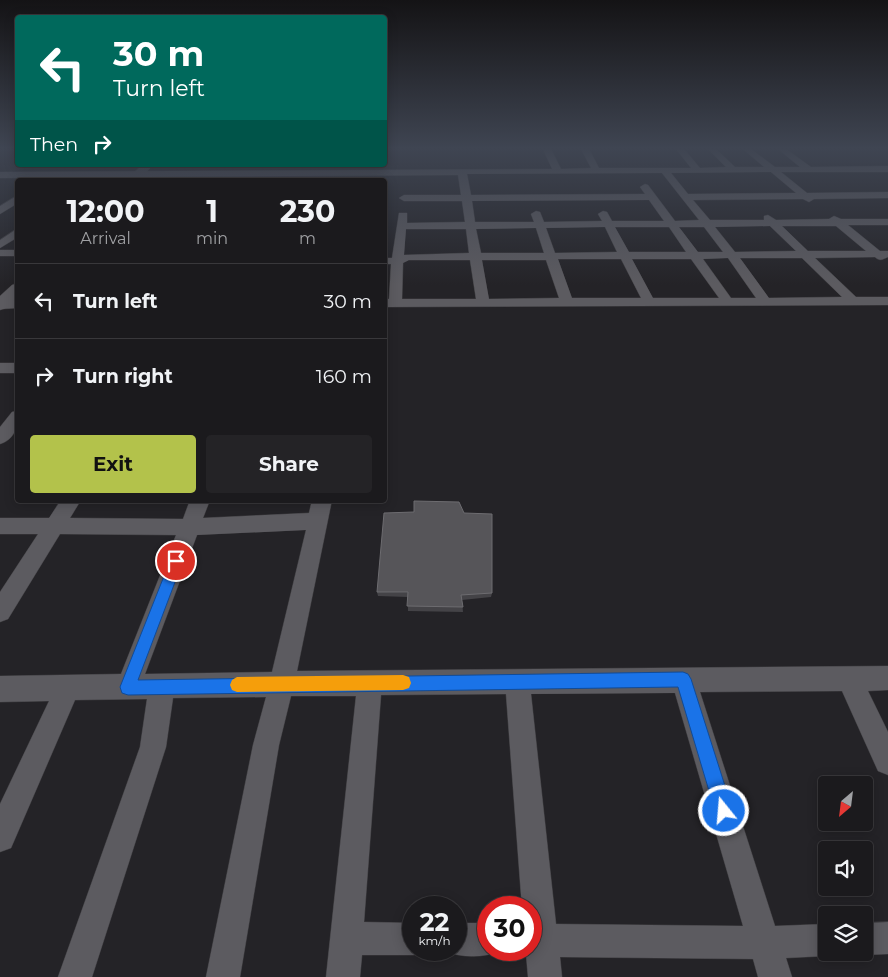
<!DOCTYPE html>
<style>
body{margin:0;font-family:Montserrat,sans-serif;background:#242326;color:#f1f3f6;height:100vh;display:flex;flex-direction:column;font-size:19px;white-space:nowrap}
*{box-sizing:border-box;margin:0}
p{font-size:16px;color:#a0a1a4}
.icon{flex:none;width:28px;height:28px;fill:none;stroke:currentColor;stroke-width:2;stroke-linecap:round;stroke-linejoin:round}
.map{position:relative;flex:1;overflow:hidden}
.sheet{position:absolute;left:15px;top:178px;width:372px;height:325px;display:flex;flex-direction:column;background:#1b1a1d;border-radius:5px;box-shadow:0 2px 12px #0003,0 0 0 1px #39383b}
.sheet>*{flex:none}
.guide{position:absolute;left:15px;top:15px;width:372px;height:152px;border-radius:5px;box-shadow:0 2px 12px #0003,0 0 0 1px #39383b;background:#00695c;color:#fff;overflow:hidden}
.needle{width:32px;rotate:208deg}
.buttons{position:absolute;left:818px;top:776px;display:grid;gap:10px}
.buttons a{display:grid;place-items:center;width:55px;height:55px;border-radius:5px;background:#1b1a1d;box-shadow:0 2px 12px #0003,0 0 0 1px #39383b;font-size:25px}
.speed{position:absolute;left:402px;top:896px;display:flex;gap:10px;font-size:25px;font-weight:700;text-align:center}
.speed>*{display:grid;place-content:center;width:65px;height:65px;border-radius:50%;background:#1b1a1d;box-shadow:0 2px 12px #0003,0 0 0 1px #39383b;line-height:1}
.speed small{font-size:12px;font-weight:400}
.speed .limit{border:8px solid #d22;background:#fff;color:#111}
.pin{position:absolute;display:grid;place-items:center;width:42px;height:42px;color:#fff;margin:-21px;border:2px solid #fff;border-radius:50%;box-shadow:0 1px 5px #0007}
.me{position:absolute;width:55px;margin:-28px;rotate:343deg;stroke-linejoin:round;filter:drop-shadow(0 0 4px #0008)}
.turn{display:flex;align-items:center;gap:18px;height:105px;padding:0 15px;font-size:22px}
.turn .icon{width:65px;height:65px;stroke-width:2.5}
.turn b{display:block;font-size:35px;line-height:42px}
.then{display:flex;align-items:center;height:48px;padding:0 15px;background:#0003;gap:10px;font-size:19px}
.eta{display:flex;justify-content:space-evenly;align-items:center;height:85px;text-align:center}
.eta b{font-size:30px;font-weight:700;line-height:35px}
.action{display:flex;gap:10px;margin-top:auto;padding:10px 15px}
.action a{flex:1;height:58px;border-radius:5px;background:#b3c24b;color:#111;font-size:20px;font-weight:700;line-height:58px;text-align:center}
.action a+a{background:#242326;color:#f1f3f6}
ul{padding:0;list-style:none}
li{display:flex;align-items:center;gap:15px;height:75px;padding:0 15px;border-top:1px solid #39383b}
li div{flex:1}
li b{display:block;font-size:19px}
li em{font-style:normal}
.map>svg:first-child{display:block}
.lines{fill:none;stroke-linecap:round;stroke-linejoin:round}
.minor-casing{stroke:#3e3d40;stroke-width:1}
.tertiary-casing{stroke:#3e3d40;stroke-width:1}
.minor{fill:#5c5b60;fill-rule:evenodd}
.tertiary{fill:#5c5b60;fill-rule:evenodd}
.wall{fill:#444347}
.building{fill:#565559;stroke:#6d6c70}
.route{fill:#1a73e8;stroke:#114b97}
.slow{fill:#f59e0b}
</style>
<div class="map">
<svg width="888" height="977" viewBox="0 0 888 977">
<rect width="100%" height="100%" fill="#242327"/>
<g class="lines">
<g class="minor-casing">
<path id="minor" d="M543 149H551L561 169 591 168 581 149H589L599 168H691L676 149H684L700 168 726 167 708 149H716L735 167H764L743 149H751L775 167H800L778 149H786L811 167 888 166V172H781L807 193 888 192V198L814 199 809 202 803 199 693 200 710 220H764V216L768 215 776 220 829 219 834 216 841 219H888V225H848L880 251H888V257C883 259 880 262 875 257L815 258 856 297H888V305L385 307V299H389L391 264H385V258H392L399 213H407V223L465 222 462 201H404L399 198 404 195H461L458 175 0 178V172L552 169ZM771 172 796 193 688 194 671 173ZM662 173 699 220 675 221 648 185 645 184 640 187 645 194 471 195 467 174ZM649 200 664 221H612L607 212 603 211 598 214 602 221 544 222 540 212 536 211 531 214 534 222H475L472 201ZM770 226 796 251 735 252 715 227ZM782 226H836L866 251H808ZM605 227 617 252 555 253 546 228ZM615 227H669L686 252H629ZM679 227H704L723 252H698ZM536 228 544 253H481L476 229ZM406 229H466L469 253 404 255ZM728 258 756 298H731L703 259ZM740 258H802L842 297 769 298ZM558 259H621L641 298H572ZM632 259H691L719 298H653ZM409 260H470L476 299H402L403 263ZM482 260H546L559 298 489 299Z
M18 195V203L0 214V206Z
M18 228V237L0 248V240Z
M0 250H18V256H0Z
M18 300V308L0 309V301Z
M0 363H18V373H0Z
M18 411C18 425 16 439 0 444V427L12 412Z
M61 500H81L70 518 183 519 190 500H210L203 518 309 513 312 500H332L297 671 888 666V690L868 691 888 732V775L878 771 842 691 700 692 775 926 826 924V952H836L826 956 786 958 792 977H758L753 959 560 957 562 977H528L526 954 519 950H531V908H522L506 694 381 695 364 922 414 923V950H426L414 955H362L360 977H326L356 696H291L279 745 240 977H206L253 745 266 697 173 698 166 747 92 977H58L140 747 147 699 75 700 11 848 0 852V804L49 701 0 702V676L121 674 176 535 60 534 8 619 0 622V592L38 534H0V518H49ZM306 530 272 672 145 674 197 535ZM675 693 743 926 556 924 531 694Z
M888 922V954L864 955 857 952H864V923Z
M456 923H489V950L501 951C483 958 462 958 444 951L456 950Z"/>
</g>
<g class="tertiary-casing">
<path id="tertiary" d="M142 165H153L139 180H126Z
M18 283V297L6 308 0 310V296L12 285Z"/>
</g>
<use href="#minor" class="minor"/>
<use href="#tertiary" class="tertiary"/>
</g>
<path class="wall" d="M377 592 492 593 491 597 462 600 463 612 408 611V597L378 596Z"/>
<path class="building" d="M414 501 459 502 464 513 492 514V593L461 595 463 607 407 606 408 592H377L384 513 414 512Z"/>
<linearGradient id="sky" x2="0" y2="1"><stop stop-color="#141315"/><stop offset="0.52" stop-color="#3f4552"/><stop offset="1" stop-color="#3f4552" stop-opacity="0"/></linearGradient>
<rect width="888" height="285" fill="url(#sky)"/>
<path class="route" d="M176 556 181 557 183 561 138 680 683 672 688 674 691 679 733 811 730 817 724 820 718 817 715 811 678 687 128 695 122 693 120 687 170 561 172 557Z"/>
<path class="slow" d="M403 675 409 677 411 683 409 688 403 690 237 692 232 690 230 685 232 680 237 677Z"/>
</svg>
<div class="buttons">
<a><svg class="needle" viewBox="-14 -14 28 28"><path d="M0-13l5 13h-10z" fill="#e53935"/><path d="M0 13l5-13h-10z" fill="#a0a1a4"/></svg></a>
<a><svg class="icon" aria-label="sound" viewBox="0 0 24 24"><path d="M4 9h4l5-4v14l-5-4H4zM17 9q2 3 0 6"/></svg></a>
<a><svg class="icon" aria-label="layers" viewBox="0 0 24 24"><path d="M12 4l9 5-9 5-9-5zM3 14l9 5 9-5"/></svg></a>
</div>
<div class="speed"><div>22<small>km/h</small></div><div class="limit">30</div></div>
<div class="pin" style="left:176px;top:561px;background:#d93025"><svg class="icon" aria-label="arrive" viewBox="0 0 24 24"><path d="M6 21V4h12l-3 4 3 4H6"/></svg></div>
<svg class="me" style="left:724px;top:811px" viewBox="-20 -20 40 40"><circle r="17" fill="#1a73e8" stroke="#fff" stroke-width="3"/><path d="M0-11L8 9 0 5-8 9z" fill="#fff"/></svg>
<div class="guide">
<div class="turn"><svg class="icon" aria-label="left" viewBox="0 0 24 24"><path d="M17 20v-9H6M10 6l-5 5 5 5"/></svg><div><b>30 m</b>Turn left</div></div>
<div class="then">Then<svg class="icon" aria-label="right" viewBox="0 0 24 24"><path d="M7 20v-9h11M14 6l5 5-5 5"/></svg></div>
</div>
<section class="sheet">
<div class="eta">
<div><b>12:00</b><p>Arrival</p></div>
<div><b>1</b><p>min</p></div>
<div><b>230</b><p>m</p></div>
</div>
<ul>
<li><svg class="icon" aria-label="left" viewBox="0 0 24 24"><path d="M17 20v-9H6M10 6l-5 5 5 5"/></svg><div><b>Turn left</b></div><em>30 m</em></li>
<li><svg class="icon" aria-label="right" viewBox="0 0 24 24"><path d="M7 20v-9h11M14 6l5 5-5 5"/></svg><div><b>Turn right</b></div><em>160 m</em></li>
</ul>
<div class="action"><a>Exit</a><a>Share</a></div>
</section>
</div>
